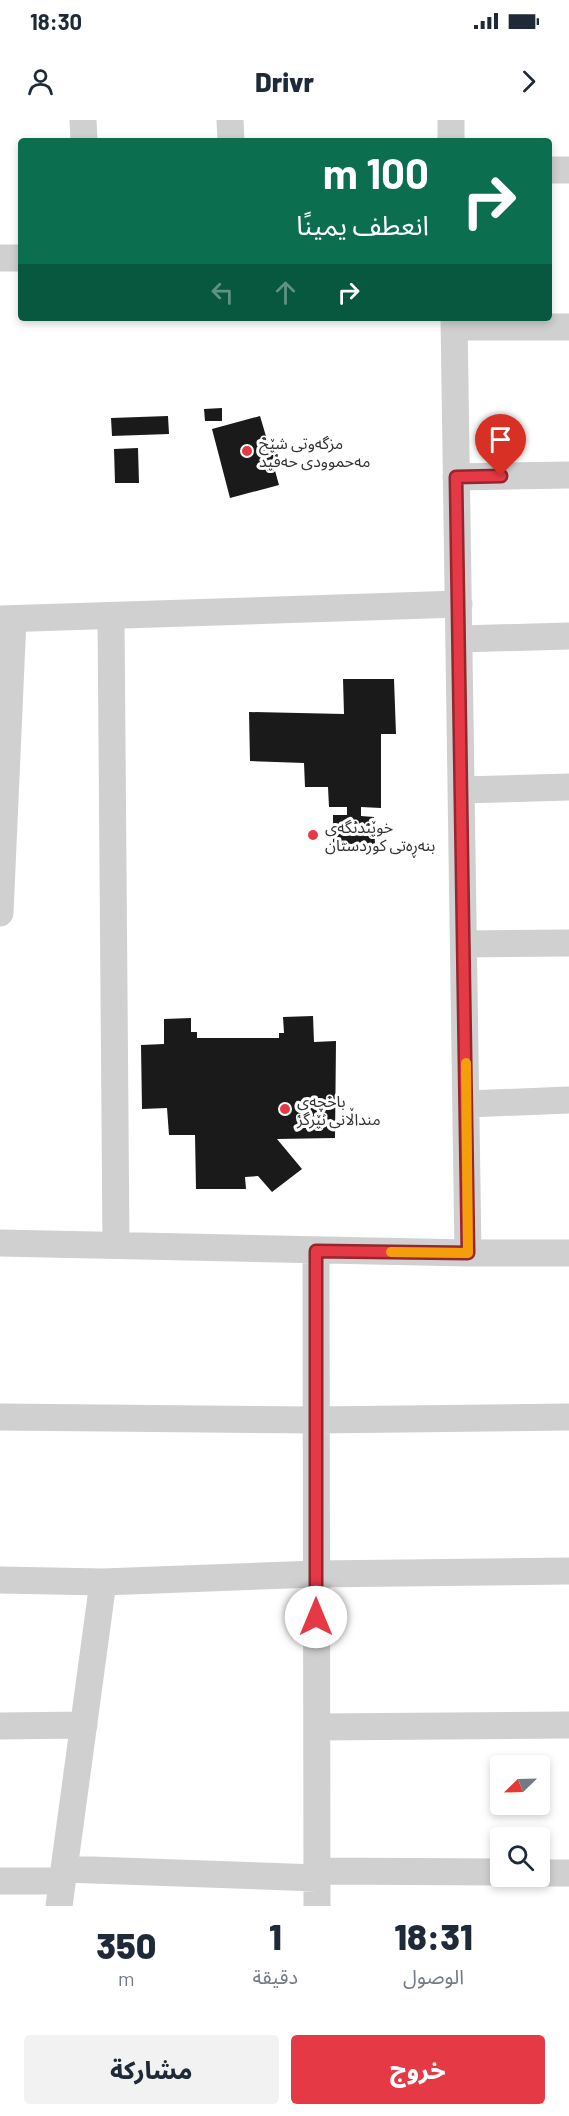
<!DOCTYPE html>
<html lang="ar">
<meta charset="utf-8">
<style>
body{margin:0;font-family:Barlow,"Noto Sans Arabic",sans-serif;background:#f2f2f3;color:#1f2937;direction:rtl;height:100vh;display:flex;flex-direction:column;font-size:22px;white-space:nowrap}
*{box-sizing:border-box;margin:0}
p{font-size:20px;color:#747a83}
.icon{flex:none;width:33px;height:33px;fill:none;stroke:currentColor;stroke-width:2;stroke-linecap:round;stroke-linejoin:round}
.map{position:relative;height:1786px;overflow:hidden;direction:ltr}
.drawer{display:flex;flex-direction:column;background:#fff;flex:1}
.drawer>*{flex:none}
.top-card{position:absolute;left:18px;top:18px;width:534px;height:183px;border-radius:6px;box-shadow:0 3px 9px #0003;direction:rtl;background:#0b6e4f;color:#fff;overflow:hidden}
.needle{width:39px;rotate:247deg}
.buttons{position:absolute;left:490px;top:1635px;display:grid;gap:12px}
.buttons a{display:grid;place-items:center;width:60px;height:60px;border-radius:6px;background:#fff;box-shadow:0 3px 9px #0003;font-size:30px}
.pin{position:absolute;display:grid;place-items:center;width:51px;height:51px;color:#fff;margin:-62px -26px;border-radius:50% 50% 50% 0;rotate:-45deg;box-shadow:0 0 6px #0007}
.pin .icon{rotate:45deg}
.me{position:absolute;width:66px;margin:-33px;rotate:0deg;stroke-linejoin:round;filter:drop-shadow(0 0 4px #0008)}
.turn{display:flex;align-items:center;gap:21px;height:126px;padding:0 24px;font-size:27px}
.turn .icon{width:78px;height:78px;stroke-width:2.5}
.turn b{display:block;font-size:42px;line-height:51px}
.lanes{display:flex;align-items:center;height:57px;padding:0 24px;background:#0003;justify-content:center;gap:30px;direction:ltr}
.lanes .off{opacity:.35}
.eta{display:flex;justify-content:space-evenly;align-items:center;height:102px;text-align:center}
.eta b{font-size:36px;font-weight:800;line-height:42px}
.action{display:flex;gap:12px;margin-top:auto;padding:12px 24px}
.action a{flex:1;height:69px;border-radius:6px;background:#e63946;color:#fff;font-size:24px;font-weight:800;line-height:69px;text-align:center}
.action a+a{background:#f2f2f3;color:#1f2937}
.status{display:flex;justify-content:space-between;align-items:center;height:42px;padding:0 30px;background:#fff;direction:ltr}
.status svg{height:16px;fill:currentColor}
header{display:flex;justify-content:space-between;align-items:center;height:78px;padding:0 24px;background:#fff;font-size:27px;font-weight:800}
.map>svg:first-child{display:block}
.building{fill:#1a1a1a}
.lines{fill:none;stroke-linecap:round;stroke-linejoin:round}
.minor{stroke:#d0d0d0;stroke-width:27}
.route-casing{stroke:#96252e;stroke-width:15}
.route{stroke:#e63946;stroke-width:10}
.slow{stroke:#f59e0b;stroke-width:10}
.poi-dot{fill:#e63946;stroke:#fff;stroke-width:2}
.labels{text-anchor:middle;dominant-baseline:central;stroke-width:6;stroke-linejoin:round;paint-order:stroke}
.poi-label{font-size:16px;fill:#333;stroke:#fff;text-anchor:start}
</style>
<div class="status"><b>18:30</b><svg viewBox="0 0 49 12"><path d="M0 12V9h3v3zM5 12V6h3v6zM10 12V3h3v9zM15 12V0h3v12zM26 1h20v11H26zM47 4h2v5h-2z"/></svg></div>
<header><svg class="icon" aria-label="forward" viewBox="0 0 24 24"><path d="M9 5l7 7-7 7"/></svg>Drivr<svg class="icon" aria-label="person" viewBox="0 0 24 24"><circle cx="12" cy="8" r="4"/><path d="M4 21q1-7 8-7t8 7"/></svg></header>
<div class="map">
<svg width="569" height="1786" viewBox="0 0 569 1786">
<rect width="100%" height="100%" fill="#fff"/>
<path class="building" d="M222 288V301H205L204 289Z
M168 296 169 314 112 316 111 298Z
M260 296 268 323 274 322 279 339 272 340 279 365 230 378 212 309Z
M138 328 139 363H115L114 329Z
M343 559H394L396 614H381V688L361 687V696L374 697 375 726 333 725V695H347V687H329L328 667H305L304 643 250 641 249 592 344 594Z
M313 896 314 922 336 921 335 1018 277 1019 302 1049 272 1072 258 1056 245 1057 246 1069H196L195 1015H169L167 988 142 989 141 925 164 924V899L191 898V912H197V918H279V913H284L283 897Z"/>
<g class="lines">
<path class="minor" d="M83 0 84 21
M230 0 231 21
M451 0V21
M549 50H569
M0 138H21
M454 198 468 1133
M454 207H569
M456 357 569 355
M111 496 116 1125
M0 499 459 484
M459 519 569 516
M461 670 569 667
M0 793 13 499
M464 824 569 823
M467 984 569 980
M0 1123 468 1133H569
M316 1130 317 1786
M0 1297 316 1300 569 1297
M0 1460 103 1462 316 1454 569 1451
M0 1606 84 1605
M317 1607 569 1605
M64 1749 317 1758
M317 1751 501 1752
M540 1753H569
M0 1761H62
M59 1786 103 1462"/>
</g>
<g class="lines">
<g class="route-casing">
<path id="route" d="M316 1497V1131L468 1133 456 357 501 356"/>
</g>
<use href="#route" class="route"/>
<path class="slow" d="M391 1132 468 1133 466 943"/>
</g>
<g class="poi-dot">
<circle cx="247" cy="331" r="6"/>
<circle cx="313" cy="715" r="6"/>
<circle cx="285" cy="989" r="6"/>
</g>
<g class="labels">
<g class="poi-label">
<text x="259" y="322">مزگەوتی شێخ<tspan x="259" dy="18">مەحموودی حەفید</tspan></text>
<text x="325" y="706">خوێندنگەی<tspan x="325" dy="18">بنەڕەتی کوردستان</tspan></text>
<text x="297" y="980">باخچەی<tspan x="297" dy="18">منداڵانی نێرگز</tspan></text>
</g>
</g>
</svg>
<div class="buttons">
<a><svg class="needle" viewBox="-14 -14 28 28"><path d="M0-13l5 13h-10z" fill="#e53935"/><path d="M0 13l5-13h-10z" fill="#747a83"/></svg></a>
<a><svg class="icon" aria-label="search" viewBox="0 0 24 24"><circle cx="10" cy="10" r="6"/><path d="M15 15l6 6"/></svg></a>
</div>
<div class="pin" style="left:501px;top:356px;background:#d93025"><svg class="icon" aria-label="arrive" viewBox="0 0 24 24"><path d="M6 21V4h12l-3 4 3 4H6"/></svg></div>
<svg class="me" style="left:316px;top:1497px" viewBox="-20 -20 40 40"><circle r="19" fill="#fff"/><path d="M0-13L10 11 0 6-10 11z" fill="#e63946"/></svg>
<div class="top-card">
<div class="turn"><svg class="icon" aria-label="right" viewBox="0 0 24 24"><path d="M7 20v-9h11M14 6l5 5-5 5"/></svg><div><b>100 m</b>انعطف يمينًا</div></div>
<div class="lanes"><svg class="icon off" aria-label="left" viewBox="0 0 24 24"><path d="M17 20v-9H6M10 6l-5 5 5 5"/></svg><svg class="icon off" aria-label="ahead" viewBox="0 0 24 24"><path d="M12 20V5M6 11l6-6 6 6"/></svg><svg class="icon" aria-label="right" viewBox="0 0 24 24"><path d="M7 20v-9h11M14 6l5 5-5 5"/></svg></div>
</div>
</div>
<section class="drawer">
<div class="eta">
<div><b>18:31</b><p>الوصول</p></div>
<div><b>1</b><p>دقيقة</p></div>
<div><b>350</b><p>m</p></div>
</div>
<div class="action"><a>خروج</a><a>مشاركة</a></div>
</section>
